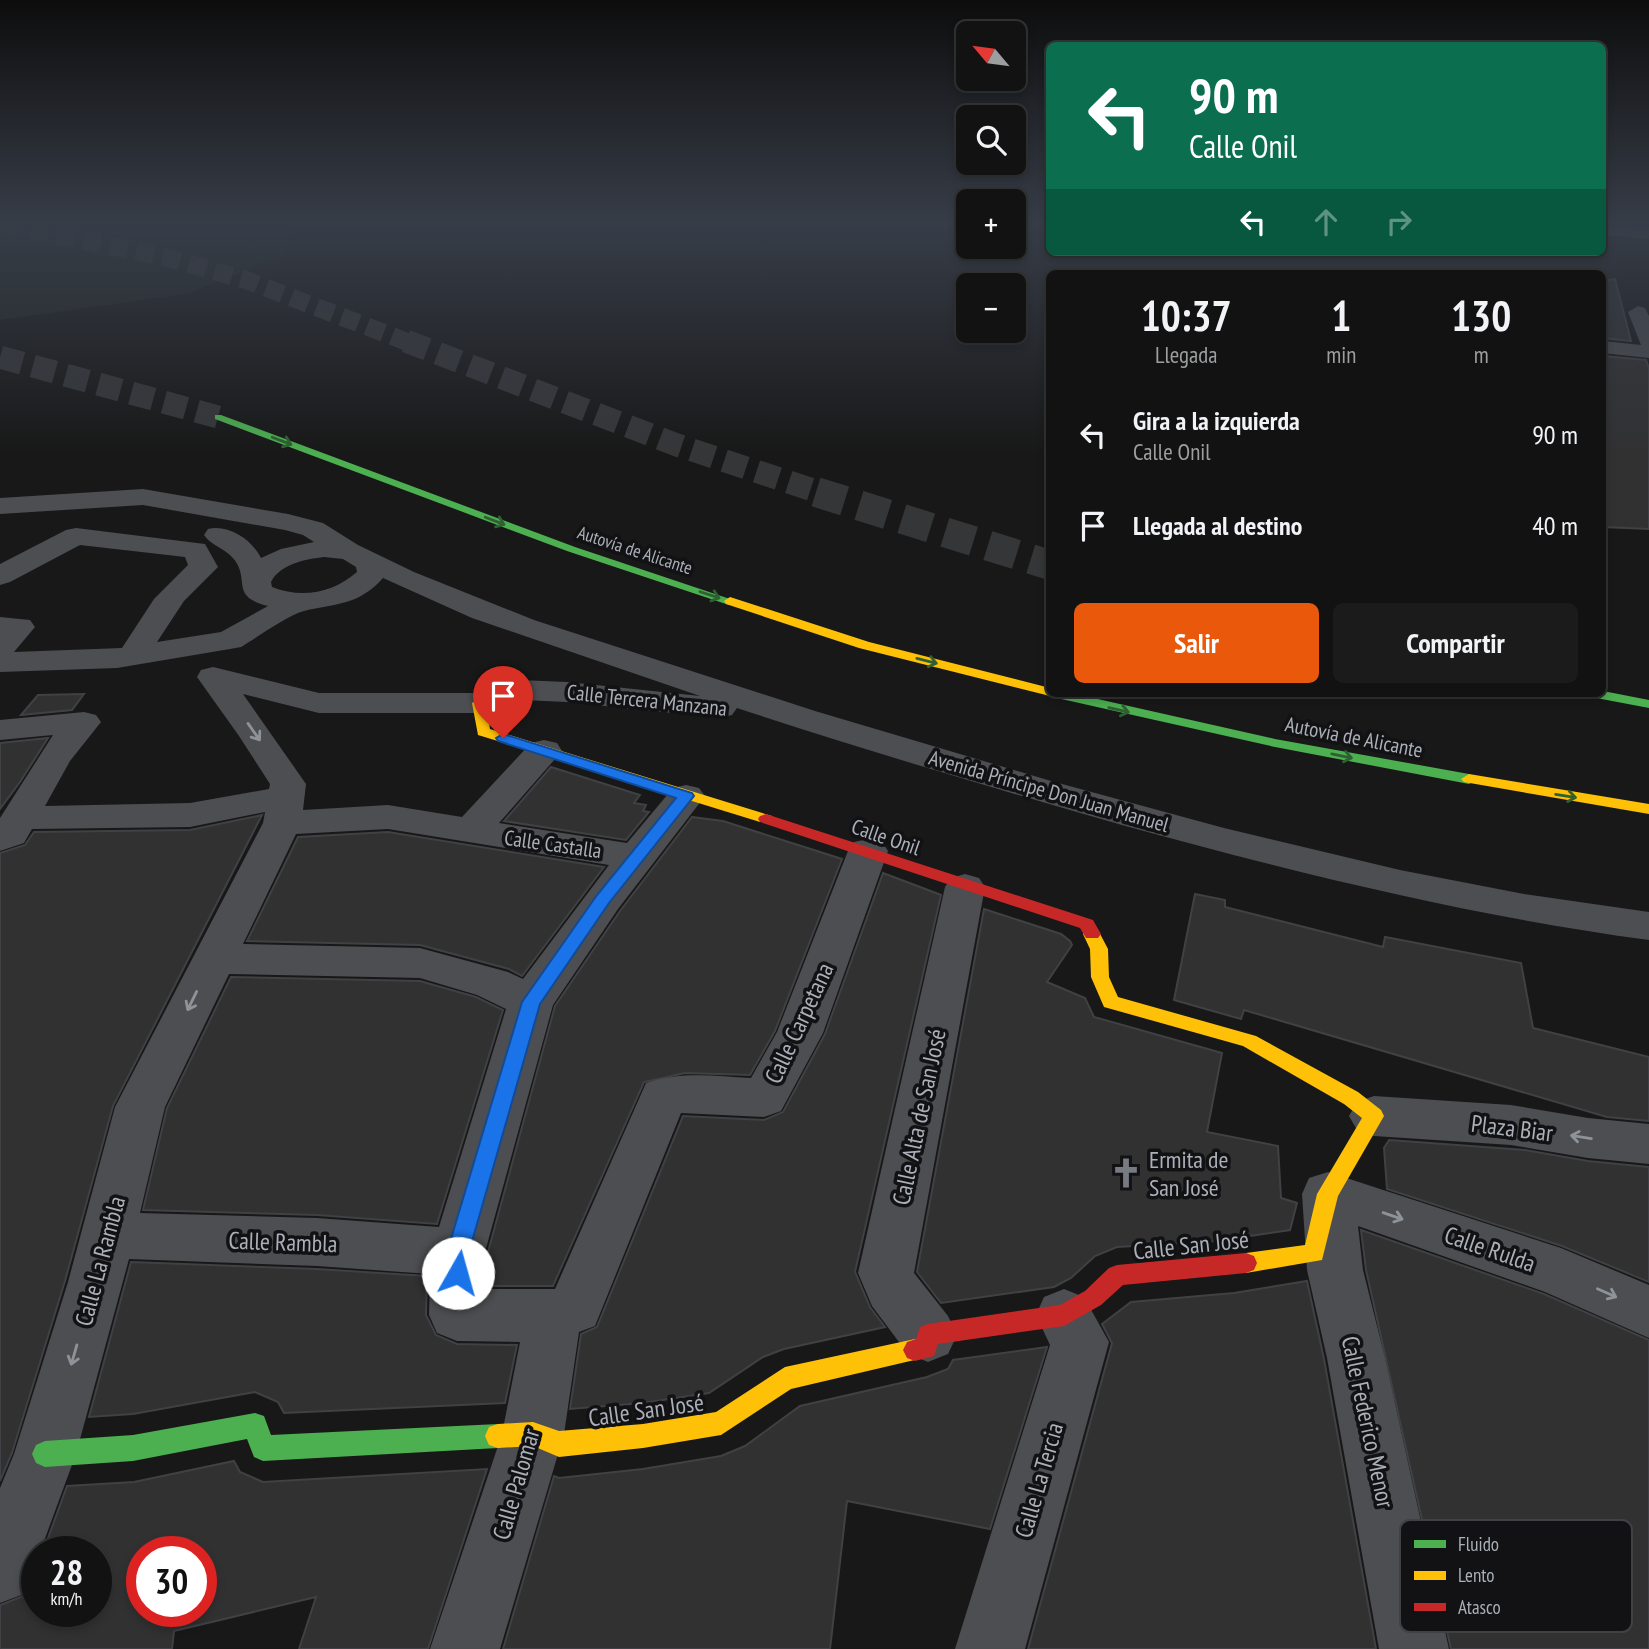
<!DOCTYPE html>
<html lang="es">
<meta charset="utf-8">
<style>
body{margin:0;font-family:"PT Sans Narrow",sans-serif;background:#1b1b1b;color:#f1f3f6;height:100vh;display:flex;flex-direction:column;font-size:26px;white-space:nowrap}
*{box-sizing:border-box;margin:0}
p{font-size:23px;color:#9c9e9f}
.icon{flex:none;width:38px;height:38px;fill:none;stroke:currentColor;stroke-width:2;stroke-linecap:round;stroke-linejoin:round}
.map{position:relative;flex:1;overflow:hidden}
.side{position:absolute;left:1046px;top:270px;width:560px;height:427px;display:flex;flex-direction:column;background:#121212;border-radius:10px;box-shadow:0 4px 10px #0003,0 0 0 2px #313232}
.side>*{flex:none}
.guide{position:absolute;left:1046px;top:42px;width:560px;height:214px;border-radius:10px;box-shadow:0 4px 10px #0003,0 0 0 2px #313232;background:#0b6e4f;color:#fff;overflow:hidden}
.needle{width:46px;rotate:299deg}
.fabs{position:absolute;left:956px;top:21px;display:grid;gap:14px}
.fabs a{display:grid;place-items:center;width:70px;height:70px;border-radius:10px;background:#121212;box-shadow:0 4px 10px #0003,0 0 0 2px #313232;font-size:35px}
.speed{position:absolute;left:21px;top:1536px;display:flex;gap:14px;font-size:35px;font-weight:700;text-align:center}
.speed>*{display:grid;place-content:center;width:91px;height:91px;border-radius:50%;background:#121212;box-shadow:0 4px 10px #0003,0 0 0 2px #313232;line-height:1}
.speed small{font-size:18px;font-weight:400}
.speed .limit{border:10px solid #d22;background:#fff;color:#111}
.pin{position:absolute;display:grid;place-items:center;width:60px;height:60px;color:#fff;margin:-72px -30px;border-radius:50% 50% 50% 0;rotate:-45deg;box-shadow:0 0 7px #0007}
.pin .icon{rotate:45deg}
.me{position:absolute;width:77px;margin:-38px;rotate:7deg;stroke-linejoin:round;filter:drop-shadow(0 0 5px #0008)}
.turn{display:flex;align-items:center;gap:24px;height:147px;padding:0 28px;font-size:32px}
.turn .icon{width:91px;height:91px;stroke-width:2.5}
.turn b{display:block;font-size:49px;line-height:60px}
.lanes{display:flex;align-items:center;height:66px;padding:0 28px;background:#0003;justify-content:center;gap:35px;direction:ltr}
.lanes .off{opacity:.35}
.eta{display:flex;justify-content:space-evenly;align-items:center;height:119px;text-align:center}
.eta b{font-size:42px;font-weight:700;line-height:49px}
.primary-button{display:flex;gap:14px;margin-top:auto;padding:14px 28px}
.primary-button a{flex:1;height:80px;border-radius:10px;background:#ea580c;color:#fff;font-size:28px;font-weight:700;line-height:80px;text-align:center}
.primary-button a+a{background:#1b1b1b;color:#f1f3f6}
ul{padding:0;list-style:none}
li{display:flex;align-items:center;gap:21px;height:91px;padding:0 28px}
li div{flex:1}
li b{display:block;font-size:26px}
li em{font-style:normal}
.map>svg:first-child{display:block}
.green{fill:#1f251f}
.building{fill:#313132;stroke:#404144;stroke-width:2;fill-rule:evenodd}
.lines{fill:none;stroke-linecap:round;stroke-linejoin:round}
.highway-tunnel-far2{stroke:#353638;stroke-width:18;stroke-dasharray:18 9;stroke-linecap:butt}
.highway-tunnel-far1{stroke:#353638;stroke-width:23;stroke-dasharray:23 11;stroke-linecap:butt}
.highway-tunnel{stroke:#353638;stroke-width:30;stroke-dasharray:30 15;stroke-linecap:butt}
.street{fill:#4d4e51;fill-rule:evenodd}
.fast{fill:#4caf50;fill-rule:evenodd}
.slow{fill:#ffc107;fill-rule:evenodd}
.jam{fill:#c62828;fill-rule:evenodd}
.oneway{stroke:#2f6032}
.oneway2{stroke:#8e9299}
.route{fill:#1a73e8;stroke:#114b97;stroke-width:2}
.labels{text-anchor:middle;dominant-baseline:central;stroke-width:7;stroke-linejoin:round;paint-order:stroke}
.far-street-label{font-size:18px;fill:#aaafb8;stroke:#121214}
.street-label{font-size:21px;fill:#aaafb8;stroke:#121214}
.near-street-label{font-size:24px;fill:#aaafb8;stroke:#121214}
.near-poi-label{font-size:24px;fill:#aaafb8;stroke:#121214;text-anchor:start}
.key{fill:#121214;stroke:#404145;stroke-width:2}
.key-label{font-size:19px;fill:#aaafb8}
</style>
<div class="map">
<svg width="1649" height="1649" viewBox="0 0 1649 1649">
<rect width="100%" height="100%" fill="#181818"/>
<path class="green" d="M0 224H290L291 226 284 255 187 294 0 320Z"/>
<path class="building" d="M1615 279 1631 341 1603 338V281Z
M1603 356 1646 360 1649 368V529L1603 527Z
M84 694 72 710 21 715 38 695Z
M48 738 20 782 0 809V743Z
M551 767 640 795 634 803 646 805 643 811 649 812 626 840 504 821Z
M262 815 113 1106 65 1281 12 1453 0 1481V853L25 845 34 832 190 830Z
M692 817 723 821 842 859 775 1031 750 1075 685 1073 644 1082 553 1286H488V1252L555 1006 620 911Z
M388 832 604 867 522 976 509 969 420 945 247 941 298 837Z
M883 873 941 895 855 1272 870 1307 885 1327 784 1349 763 1357 709 1393 643 1403 570 1409 581 1334 597 1327 683 1116 764 1120 783 1112 825 1034Z
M1195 894 1225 900V907L1383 947 1385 937 1521 963 1533 1028 1649 1057V1121L1607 1117 1244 1010 1241 1019 1174 1000Z
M984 909 1061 934 1070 941 1072 945 1047 982 1085 998 1094 1017 1222 1053 1207 1132 1278 1146 1281 1198 1297 1203 1290 1230 1216 1241 1117 1247 1095 1256 1071 1278 1054 1287 941 1303 917 1272Z
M231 977 420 981 476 997 503 1010 437 1224 317 1215 143 1210 167 1108Z
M1389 1140 1525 1150 1588 1161 1649 1167V1282L1562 1246 1387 1189 1384 1148Z
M1361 1230 1544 1294 1649 1340V1649H1451L1366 1270Z
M131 1262 317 1269 427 1276 426 1315 436 1335 457 1344 517 1345 505 1403 284 1413 278 1402 255 1392 133 1414 89 1417Z
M1307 1281 1324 1359 1376 1649H1028L1112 1343 1102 1324 1131 1302 1234 1293Z
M1047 1347 990 1529 847 1501 830 1649H503L554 1476 559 1478 643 1469 721 1456 745 1446 800 1406 927 1377 948 1369 953 1360Z
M234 1461 240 1472 263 1482 487 1469 428 1649H299L316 1597 174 1631 172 1649H0V1605L26 1595 37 1569V1612H96V1552H43L67 1486 134 1482ZM142 1552H201V1612H142Z"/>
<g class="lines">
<path class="highway-tunnel-far2" d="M4 224 168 258 246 280 410 343"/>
<path class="highway-tunnel-far1" d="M406 341 677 445 822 493
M0 357 218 417"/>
<path class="highway-tunnel" d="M816 492 1050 565"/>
<path class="street" d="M1603 225 1649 229V239L1603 235Z
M1638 306 1645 308 1649 316V358L1603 353V341L1641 345 1628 312Z
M143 489 288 514 323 523 358 545 414 572 534 620 815 711 1051 781 1224 828 1400 870 1524 894 1649 912V940C1470 916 1296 873 1122 825 993 788 864 750 737 708L732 715 720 718 567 702 522 700 479 713H319L243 694 306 784 303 810 388 805 462 817 531 743 544 740 557 743 562 751 499 823 627 843 673 788 686 785 699 788 705 796 618 909 553 1005 485 1252V1289H555L646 1083C680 1071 715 1076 751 1078L777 1032 848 851 854 842 868 839 882 842 888 851 823 1033 781 1111 764 1117 681 1113 595 1326 579 1332 564 1434 500 1649H430L502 1434 520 1342 457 1341 437 1333 429 1315 430 1274 317 1266 129 1259 76 1454 40 1552H37V1561L24 1594 0 1603V1488L14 1454 68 1282 115 1107 263 823 265 812 190 827 32 829 24 843 0 851V818L53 735 0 740V720L84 712 96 715 101 722 70 761 45 806 190 803 269 789 270 784 239 736 197 677 201 670 213 667 319 693H476L519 680 567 682 700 696 472 618 383 578C358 606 336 603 304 611 286 616 258 637 241 647L230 649 117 668 0 672V617L30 620 35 627 14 652 122 648 154 599 188 565 185 557 80 545 10 582 0 585V564L66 530 76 528 205 544 218 567 184 601 157 642 221 632 268 606C227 596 253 578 231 556 223 548 211 545 204 535L208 529C229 524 252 540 261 558L281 549 314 542 303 535 285 530 143 505 0 514V498ZM324 557 343 559 356 567 357 572C333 593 302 599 272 587L271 582C280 564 306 559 324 557ZM388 829 609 865 523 979 508 972 420 948 243 944 296 834ZM229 974 420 978 477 995 506 1009 439 1227 317 1218 140 1213 165 1107Z
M965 874 979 878 985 887 914 1273 948 1316 957 1335 948 1354 928 1362 908 1354 872 1306 858 1273 945 887 951 878Z
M1374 1096 1511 1105 1588 1118 1649 1124V1164L1588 1158 1511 1145 1374 1136 1357 1130 1349 1116 1357 1102Z
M1328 1172 1561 1248 1649 1285V1338L1545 1292 1358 1226 1363 1270 1385 1358 1449 1649H1379L1327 1358 1307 1270 1302 1194 1309 1178Z
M1064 1289 1084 1297 1109 1342 1025 1649H955L1050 1345 1036 1315 1044 1297Z"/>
<path class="fast" d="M215 415H221L575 547 736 601 730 605 726 604 567 551 215 419Z
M1048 690 1050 693H1071L1275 739 1469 774 1477 779 1469 784 1275 747 1048 696 1046 693Z
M1603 691 1649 700V708L1591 697 1584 693Z
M255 1413 264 1416 271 1435 498 1424 507 1427 511 1436 507 1445 498 1448 263 1461 254 1457 247 1439 133 1461 45 1467 36 1463 32 1454 36 1445 45 1441 133 1435Z"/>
<path class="slow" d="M730 597 869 642 1050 688V693H1056L1050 696 859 648 726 604 724 601Z
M479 699 486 703 490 729 772 816 774 819 772 822H760L478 735 472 703Z
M1469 774 1649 804V814L1464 782 1461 779Z
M1092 928 1098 930 1108 949 1109 977 1118 997 1256 1036 1358 1092 1381 1110 1384 1116 1338 1196 1322 1260 1246 1273 1238 1270 1235 1263 1238 1256 1246 1253 1305 1245 1317 1194 1362 1118 1344 1104 1243 1046 1104 1007 1091 977 1090 949 1083 934 1086 930Z
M915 1339 923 1342 927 1350 923 1358 791 1389 721 1435 643 1448 559 1457 533 1446 498 1448 489 1445 485 1436 489 1427 498 1424 533 1422 559 1431 643 1424 716 1412 785 1367Z"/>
<path class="jam" d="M766 814 1093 920 1101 934 1098 938H1086L1080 928 760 822 758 819 760 816Z
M1246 1253 1254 1256 1257 1263 1254 1270 1246 1273 1123 1285 1101 1305 1064 1326 938 1344 934 1356 915 1361 907 1358 903 1350 907 1342 916 1339 920 1327 928 1324 1060 1305 1085 1291 1109 1268 1117 1265Z"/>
</g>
<defs><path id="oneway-shaft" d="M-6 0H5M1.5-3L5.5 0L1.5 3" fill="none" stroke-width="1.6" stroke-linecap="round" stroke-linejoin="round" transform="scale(1.75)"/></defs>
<g class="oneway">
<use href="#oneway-shaft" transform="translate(282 441) rotate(21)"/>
<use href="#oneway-shaft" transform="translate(495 521) rotate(21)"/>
<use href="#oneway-shaft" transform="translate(710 595) rotate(18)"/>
<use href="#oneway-shaft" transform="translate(927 661) rotate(14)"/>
<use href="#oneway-shaft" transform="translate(1119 710) rotate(13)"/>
<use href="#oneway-shaft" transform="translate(1342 756) rotate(12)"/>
<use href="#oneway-shaft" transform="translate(1566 796) rotate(9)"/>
</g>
<g class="oneway2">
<use href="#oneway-shaft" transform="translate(254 732) rotate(55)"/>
<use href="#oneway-shaft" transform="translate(192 1001) rotate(116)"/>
<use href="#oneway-shaft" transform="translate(1581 1137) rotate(-171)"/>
<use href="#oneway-shaft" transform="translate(1393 1216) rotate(19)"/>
<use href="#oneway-shaft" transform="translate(1607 1293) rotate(24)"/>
<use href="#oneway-shaft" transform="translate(74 1355) rotate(106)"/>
</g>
<linearGradient id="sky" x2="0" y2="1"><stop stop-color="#0d0d0d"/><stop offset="0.49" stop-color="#373d48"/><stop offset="1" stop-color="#373d48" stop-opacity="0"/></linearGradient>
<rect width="1649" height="455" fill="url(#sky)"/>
<path class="route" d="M503 734 692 793 694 796 609 903 540 1004 469 1252V1273L466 1280 458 1283 450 1280 446 1273 447 1252 522 1002 597 895 676 798 498 741 496 738Z"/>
<defs>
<g id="church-bare" transform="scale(2.415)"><path d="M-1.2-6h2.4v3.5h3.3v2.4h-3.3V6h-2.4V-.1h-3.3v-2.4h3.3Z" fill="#777a80" stroke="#121214" stroke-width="2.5" paint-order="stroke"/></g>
</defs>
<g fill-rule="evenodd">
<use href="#church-bare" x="1126" y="1173"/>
</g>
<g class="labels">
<g class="far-street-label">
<text transform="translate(635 550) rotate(18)">Autovía de Alicante</text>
</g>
<g class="street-label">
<text transform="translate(647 700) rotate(6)">Calle Tercera Manzana</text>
<text transform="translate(1354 737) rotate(11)">Autovía de Alicante</text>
<text transform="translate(1049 791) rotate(16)">Avenida Príncipe Don Juan Manuel</text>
<text transform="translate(886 837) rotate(19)">Calle Onil</text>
<text transform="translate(553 844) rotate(8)">Calle Castalla</text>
</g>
<g class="near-street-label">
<text transform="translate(799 1023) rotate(-65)">Calle Carpetana</text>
<text transform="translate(919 1117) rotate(-78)">Calle Alta de San José</text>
<text transform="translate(1512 1128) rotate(7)">Plaza Biar</text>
<text transform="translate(283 1242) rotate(2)">Calle Rambla</text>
<text transform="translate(1191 1245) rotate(-6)">Calle San José</text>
<text transform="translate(1490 1249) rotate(19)">Calle Rulda</text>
<text transform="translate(100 1261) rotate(-75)">Calle La Rambla</text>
<text transform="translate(646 1410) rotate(-8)">Calle San José</text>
<text transform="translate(1368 1422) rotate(78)">Calle Federico Menor</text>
<text transform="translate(1039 1480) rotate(-74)">Calle La Tercia</text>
<text transform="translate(516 1484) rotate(-74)">Calle Palomar</text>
</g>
<g class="near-poi-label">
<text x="1149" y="1159">Ermita de<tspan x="1149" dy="28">San José</tspan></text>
</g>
</g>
<rect x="1400" y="1520" width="232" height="112" rx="10" class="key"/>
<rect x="1414" y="1540" width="32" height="8" fill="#4caf50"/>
<rect x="1414" y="1571" width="32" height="9" fill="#ffc107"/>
<rect x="1414" y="1603" width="32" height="8" fill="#c62828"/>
<g class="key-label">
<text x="1458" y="1551">Fluido</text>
<text x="1458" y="1582">Lento</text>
<text x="1458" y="1614">Atasco</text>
</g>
</svg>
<div class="fabs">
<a><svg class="needle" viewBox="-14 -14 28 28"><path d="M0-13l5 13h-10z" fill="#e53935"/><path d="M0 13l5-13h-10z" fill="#9c9e9f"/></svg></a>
<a><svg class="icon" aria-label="search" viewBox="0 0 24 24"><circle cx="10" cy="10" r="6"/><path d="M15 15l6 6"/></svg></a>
<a>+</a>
<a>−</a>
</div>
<div class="speed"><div>28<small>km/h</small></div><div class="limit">30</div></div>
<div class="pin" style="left:503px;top:738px;background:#d93025"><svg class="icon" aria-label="arrive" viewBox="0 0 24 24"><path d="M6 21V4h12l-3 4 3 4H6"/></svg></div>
<svg class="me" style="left:458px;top:1273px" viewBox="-20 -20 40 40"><circle r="19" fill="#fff"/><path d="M0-13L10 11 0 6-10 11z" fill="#1a73e8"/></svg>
<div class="guide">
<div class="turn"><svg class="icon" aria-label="left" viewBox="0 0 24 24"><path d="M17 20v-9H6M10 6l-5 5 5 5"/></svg><div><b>90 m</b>Calle Onil</div></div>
<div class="lanes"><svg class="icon" aria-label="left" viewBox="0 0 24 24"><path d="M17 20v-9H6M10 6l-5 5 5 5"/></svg><svg class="icon off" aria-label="ahead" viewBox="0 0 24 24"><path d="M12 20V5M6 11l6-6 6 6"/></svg><svg class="icon off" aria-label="right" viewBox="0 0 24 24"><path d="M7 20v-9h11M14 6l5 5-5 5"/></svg></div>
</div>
<section class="side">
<div class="eta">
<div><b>10:37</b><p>Llegada</p></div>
<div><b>1</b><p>min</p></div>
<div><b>130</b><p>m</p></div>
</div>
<ul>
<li><svg class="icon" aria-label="left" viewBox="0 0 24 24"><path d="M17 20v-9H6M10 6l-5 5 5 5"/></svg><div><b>Gira a la izquierda</b><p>Calle Onil</p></div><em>90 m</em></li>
<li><svg class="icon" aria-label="arrive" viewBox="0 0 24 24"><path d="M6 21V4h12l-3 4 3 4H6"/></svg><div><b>Llegada al destino</b></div><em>40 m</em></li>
</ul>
<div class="primary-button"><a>Salir</a><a>Compartir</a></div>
</section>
</div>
